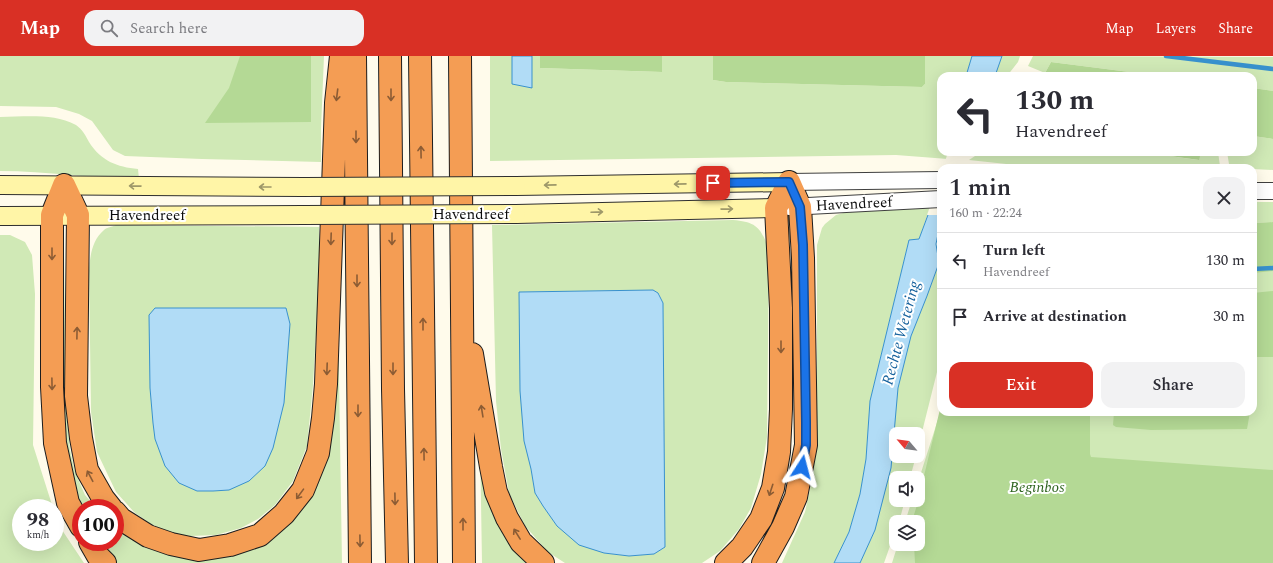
<!DOCTYPE html>
<meta charset="utf-8">
<style>
body{margin:0;font-family:Spectral,serif;background:#f2f2f3;color:#2b2b33;height:100vh;display:flex;flex-direction:column;font-size:15px;white-space:nowrap}
*{box-sizing:border-box;margin:0}
p{font-size:13px;color:#7c7c81}
.icon{flex:none;width:22px;height:22px;fill:none;stroke:currentColor;stroke-width:2;stroke-linecap:round;stroke-linejoin:round}
.map{position:relative;flex:1;overflow:hidden}
.details{position:absolute;left:937px;top:108px;width:320px;height:252px;display:flex;flex-direction:column;background:#fff;border-radius:12px;box-shadow:0 4px 16px #0002}
.details>*{flex:none}
.banner{position:absolute;left:937px;top:16px;width:320px;height:84px;border-radius:12px;box-shadow:0 4px 16px #0002;background:#fff;color:#2b2b33;overflow:hidden}
.needle{width:26px;rotate:299deg}
.fabs{position:absolute;left:889px;top:371px;display:grid;gap:8px}
.fabs a{display:grid;place-items:center;width:36px;height:36px;border-radius:8px;background:#fff;box-shadow:0 4px 16px #0002;font-size:20px}
.speed{position:absolute;left:12px;top:443px;display:flex;gap:8px;font-size:20px;font-weight:700;text-align:center}
.speed>*{display:grid;place-content:center;width:52px;height:52px;border-radius:50%;background:#fff;box-shadow:0 4px 16px #0002;line-height:1}
.speed small{font-size:10px;font-weight:400}
.speed .limit{border:6px solid #d22;background:#fff;color:#111}
.pin{position:absolute;display:grid;place-items:center;width:34px;height:34px;color:#fff;margin:-17px;border-radius:8px;box-shadow:0 2px 6px #0006}
.me{position:absolute;width:44px;margin:-22px;rotate:9deg;stroke-linejoin:round;filter:drop-shadow(0 0 3px #0008)}
.turn{display:flex;align-items:center;gap:14px;height:84px;padding:0 12px;font-size:18px}
.turn .icon{width:52px;height:52px;stroke-width:2.5}
.turn b{display:block;font-size:28px;line-height:34px}
.round{display:grid;place-items:center;flex:none;width:42px;height:42px;border-radius:12px;background:#f2f2f3}
.headline{display:flex;align-items:center;justify-content:space-between;height:68px;padding:0 12px}
h1{font-size:24px;font-weight:600;line-height:30px}
.button{display:flex;gap:8px;margin-top:auto;padding:8px 12px}
.button a{flex:1;height:46px;border-radius:12px;background:#d93025;color:#fff;font-size:16px;font-weight:600;line-height:46px;text-align:center}
.button a+a{background:#f2f2f3;color:#2b2b33}
ul{padding:0;list-style:none}
li{display:flex;align-items:center;gap:12px;height:56px;padding:0 12px;border-top:1px solid #e1e1e2}
li div{flex:1}
li b{display:block;font-size:15px}
li em{font-style:normal}
header{display:flex;align-items:center;gap:24px;box-sizing:border-box;height:56px;padding:0 20px;background:#d93025;color:#fff}
header strong{font-size:19px}
nav{display:flex;gap:22px;margin-inline-start:auto;font-size:14px}
.search{width:280px;height:36px;background:#f2f2f3;display:flex;align-items:center;gap:10px;box-sizing:border-box;padding:0 14px;border-radius:12px;color:#7c7c81;font-size:15px}
.map>svg:first-child{display:block}
.green{fill:#d0e9b6;fill-rule:evenodd}
.forest{fill:#b4d995}
.water{fill:#b1dcf6;stroke:#3891cd}
.pier{fill:#fffbeb}
.lines{fill:none;stroke-linecap:round;stroke-linejoin:round}
.stream{stroke:#3891cd;stroke-width:4.5}
.tertiary-casing{stroke:#3f3f3f;stroke-width:18}
.secondary-casing{stroke:#2e2e2e;stroke-width:20}
.motorway-casing{stroke:#1d1d1d;stroke-width:24}
.tertiary{stroke:#fff;stroke-width:16}
.secondary{stroke:#fff5a7;stroke-width:18}
.motorway{stroke:#f49d54;stroke-width:22}
.secondary-bridge-casing{stroke:#2e2e2e;stroke-width:20;stroke-linecap:butt}
.secondary-bridge{stroke:#fff5a7;stroke-width:18}
.oneway{stroke:#8c5c34}
.oneway2{stroke:#9e9869}
.route-casing{stroke:#114b97;stroke-width:10}
.route{stroke:#1a73e8;stroke-width:7}
.labels{text-anchor:middle;dominant-baseline:central;stroke-width:4;stroke-linejoin:round;paint-order:stroke}
.street-label{font-size:15px;fill:#0c0c0c;stroke:#fff}
.park-label{font-size:15px;font-style:italic;fill:#2c631d;stroke:#fff}
.water-label{font-size:16px;font-style:italic;fill:#16629d;stroke:#fff}
</style>
<header>
<strong>Map</strong>
<div class="search"><svg class="icon" aria-label="search" viewBox="0 0 24 24"><circle cx="10" cy="10" r="6"/><path d="M15 15l6 6"/></svg>Search here</div>
<nav><a>Map</a><a>Layers</a><a>Share</a></nav>
</header>
<div class="map">
<svg width="1273" height="507" viewBox="0 0 1273 507">
<rect width="100%" height="100%" fill="#fffbeb"/>
<path class="green" d="M0 0H324L321 73V106L202 103 125 100 113 94 92 65 79 58 56 51 0 50Z
M490 0H512V28L532 31V0H540V12L661 16 662 0H713V24L726 26 922 31 925 28V0H972L966 20H941V96H949L948 103 896 99 490 105Z
M1002 0H1020L1018 6 1007 20H995Z
M1033 0 1273 1V35L1253 32V20H1161L1051 6 1045 17 1028 10Z
M0 61C25 61 53 57 76 69 82 73 86 80 89 86 101 105 117 111 138 113L139 123C93 123 47 115 0 115Z
M1253 80 1273 83V114L1233 112 1229 108 1227 96H1253Z
M977 96H1141L1198 104 1201 96H1218L1220 110 1217 112 1025 110 969 104 975 100Z
M1253 146H1273V166L1253 167Z
M930 152 919 183 909 184 870 345 866 403 860 438 849 476 834 507H782L805 456 813 419 817 372V189L822 172 825 168 836 159 854 154Z
M733 164C757 166 761 172 769 194L767 381 761 418 751 452 739 473 720 495 702 507H565L548 496 525 470 509 437 501 393 496 345 492 169ZM653 234 659 238 663 247 665 491 654 498 629 500 604 497 557 470 543 450 535 437 531 413 520 236Z
M116 169 319 171V225L313 329 307 390 293 425 275 449 258 463 241 472 216 479 190 480 170 477 151 468 135 457 116 436 97 396 91 356 89 215C90 200 92 184 104 174 107 171 112 171 116 169ZM286 252 290 268 229 434 213 435H197L155 383 150 332Z
M0 179H10L25 186 32 199 35 238 33 389 53 452H21V486H55V458L58 468 84 507H0Z
M337 194 342 507H116L110 500 102 486H115V470L190 498 299 452Z
M60 195 64 196 66 355 70 394 75 416 85 439 96 452H83L77 442 66 395 59 326Z
M1273 197V507H892L898 488H918V466H905L912 444H918V426L941 354V356H1253V198Z
M938 210 941 215V300L918 392V378H896V400H916L910 422H896V444H905L899 466H896V473L884 507H860L875 474 898 332 911 280 927 240Z
M480 383 534 507H482Z"/>
<path class="forest" d="M240 0H311V66L205 67 229 32Z
M540 0H662V16L540 12Z
M713 0H925V28L922 31 726 26 713 24Z
M1051 6 1161 20H1056L1045 17Z
M1253 32 1273 35V83L1253 80Z
M1141 96H1201L1199 104Z
M1273 166V215L1253 217V167Z
M1273 235V301H1255L1253 303V237Z
M941 349V356H1090V398L1091 401 1273 414V507H915L914 488H918V466H913V462L917 449Z
M1114 356H1250L1247 373 1151 374 1116 371 1113 369Z"/>
<path class="water" d="M512 0H532V32L512 28Z
M972 0H1002L995 20H966Z
M941 124V163L936 188 939 207 927 240 911 280 898 332 891 412 875 474 860 507H834L849 476 860 438 866 403 870 345 909 184 919 183Z
M653 234 658 237 663 247 665 491 654 498 629 500 604 497 579 489 557 470 543 450 535 437 531 413 524 385 520 335 519 236Z
M155 252H286L290 268 284 347 273 392 265 410 249 425 229 434 213 435H197L179 427 165 410 155 383 153 367 150 332 149 259Z"/>
<path class="pier" d="M948 96H964L959 112H943Z
M941 122V159H927L939 124Z"/>
<g class="lines">
<path class="stream" d="M1166 0 1273 13
M1253 213 1273 212"/>
<g class="tertiary-casing">
<path id="tertiary" d="M789 126 941 124
M1253 135H1273
M789 151 941 143"/>
</g>
<g class="secondary-casing">
<path id="secondary" d="M0 129 304 131
M516 130 789 126
M516 158 776 152
M0 160 304 159"/>
</g>
<g class="motorway-casing">
<path id="motorway" d="M355 0 360 507
M390 0 393 333 397 507
M420 0 426 507
M460 0 464 507
M64 129 52 159V331L55 387 68 447 81 470
M64 129 78 159 76 340 81 382 87 414 103 442 111 452
M472 298 491 411 496 436 507 462 521 486 543 507
M115 456 121 463 148 480 171 488 199 494 230 489 260 479 284 458 303 434 318 397 323 362 326 328 336 47 341 0
M90 486 98 500 105 507
M726 507 742 491 761 463 773 432 779 396 781 353V252L776 152 789 126
M763 507 783 471 796 441 806 389 803 202 800 151 789 126"/>
</g>
<use href="#tertiary" class="tertiary"/>
<use href="#secondary" class="secondary"/>
<use href="#motorway" class="motorway"/>
<g class="secondary-bridge-casing">
<path id="secondary-bridge" d="M304 131 516 130
M304 159 516 158"/>
</g>
<use href="#secondary-bridge" class="secondary-bridge"/>
</g>
<defs><path id="oneway-shaft" d="M-6 0H5M1.5-3L5.5 0L1.5 3" fill="none" stroke-width="1.6" stroke-linecap="round" stroke-linejoin="round"/></defs>
<g class="oneway">
<use href="#oneway-shaft" transform="translate(337 39) rotate(97)"/>
<use href="#oneway-shaft" transform="translate(391 39) rotate(90)"/>
<use href="#oneway-shaft" transform="translate(356 81) rotate(90)"/>
<use href="#oneway-shaft" transform="translate(421 96) rotate(-91)"/>
<use href="#oneway-shaft" transform="translate(331 183) rotate(92)"/>
<use href="#oneway-shaft" transform="translate(392 183) rotate(90)"/>
<use href="#oneway-shaft" transform="translate(52 198) rotate(90)"/>
<use href="#oneway-shaft" transform="translate(357 225) rotate(90)"/>
<use href="#oneway-shaft" transform="translate(423 268) rotate(-90)"/>
<use href="#oneway-shaft" transform="translate(77 277) rotate(-89)"/>
<use href="#oneway-shaft" transform="translate(781 291) rotate(90)"/>
<use href="#oneway-shaft" transform="translate(327 313) rotate(92)"/>
<use href="#oneway-shaft" transform="translate(393 313) rotate(90)"/>
<use href="#oneway-shaft" transform="translate(52 328) rotate(89)"/>
<use href="#oneway-shaft" transform="translate(358 355) rotate(90)"/>
<use href="#oneway-shaft" transform="translate(482 355) rotate(-99)"/>
<use href="#oneway-shaft" transform="translate(424 398) rotate(-91)"/>
<use href="#oneway-shaft" transform="translate(90 420) rotate(-118)"/>
<use href="#oneway-shaft" transform="translate(771 434) rotate(108)"/>
<use href="#oneway-shaft" transform="translate(300 438) rotate(126)"/>
<use href="#oneway-shaft" transform="translate(395 443) rotate(89)"/>
<use href="#oneway-shaft" transform="translate(463 468) rotate(-90)"/>
<use href="#oneway-shaft" transform="translate(517 478) rotate(-122)"/>
<use href="#oneway-shaft" transform="translate(360 485) rotate(89)"/>
</g>
<g class="oneway2">
<use href="#oneway-shaft" transform="translate(680 128) rotate(179)"/>
<use href="#oneway-shaft" transform="translate(550 129) rotate(179)"/>
<use href="#oneway-shaft" transform="translate(135 130) rotate(-179)"/>
<use href="#oneway-shaft" transform="translate(265 131) rotate(-180)"/>
<use href="#oneway-shaft" transform="translate(727 153) rotate(-1)"/>
<use href="#oneway-shaft" transform="translate(597 156) rotate(-2)"/>
</g>
<g class="lines">
<g class="route-casing">
<path id="route" d="M713 127 789 126 800 151 803 189 806 366V389L802 411"/>
</g>
<use href="#route" class="route"/>
</g>
<g class="labels">
<g class="street-label">
<text transform="translate(854 148) rotate(-3)">Havendreef</text>
<text x="471" y="158">Havendreef</text>
<text x="147" y="159">Havendreef</text>
</g>
<g class="park-label">
<text x="1037" y="431">Beginbos</text>
</g>
<g class="water-label">
<text transform="translate(901 277) rotate(-75)">Rechte Wetering</text>
</g>
</g>
</svg>
<div class="fabs">
<a><svg class="needle" viewBox="-14 -14 28 28"><path d="M0-13l5 13h-10z" fill="#e53935"/><path d="M0 13l5-13h-10z" fill="#7c7c81"/></svg></a>
<a><svg class="icon" aria-label="sound" viewBox="0 0 24 24"><path d="M4 9h4l5-4v14l-5-4H4zM17 9q2 3 0 6"/></svg></a>
<a><svg class="icon" aria-label="layers" viewBox="0 0 24 24"><path d="M12 4l9 5-9 5-9-5zM3 14l9 5 9-5"/></svg></a>
</div>
<div class="speed"><div>98<small>km/h</small></div><div class="limit">100</div></div>
<div class="pin" style="left:713px;top:127px;background:#d93025"><svg class="icon" aria-label="arrive" viewBox="0 0 24 24"><path d="M6 21V4h12l-3 4 3 4H6"/></svg></div>
<svg class="me" style="left:802px;top:411px" viewBox="-20 -20 40 40"><path d="M0-17L14 15 0 8-14 15z" fill="#1a73e8" stroke="#fff" stroke-width="4"/></svg>
<div class="banner">
<div class="turn"><svg class="icon" aria-label="left" viewBox="0 0 24 24"><path d="M17 20v-9H6M10 6l-5 5 5 5"/></svg><div><b>130 m</b>Havendreef</div></div>
</div>
<section class="details">
<div class="headline"><div><h1>1 min</h1><p>160 m · 22:24</p></div><a class="round"><svg class="icon" aria-label="close" viewBox="0 0 24 24"><path d="M6 6l12 12M18 6L6 18"/></svg></a></div>
<ul>
<li><svg class="icon" aria-label="left" viewBox="0 0 24 24"><path d="M17 20v-9H6M10 6l-5 5 5 5"/></svg><div><b>Turn left</b><p>Havendreef</p></div><em>130 m</em></li>
<li><svg class="icon" aria-label="arrive" viewBox="0 0 24 24"><path d="M6 21V4h12l-3 4 3 4H6"/></svg><div><b>Arrive at destination</b></div><em>30 m</em></li>
</ul>
<div class="button"><a>Exit</a><a>Share</a></div>
</section>
</div>
